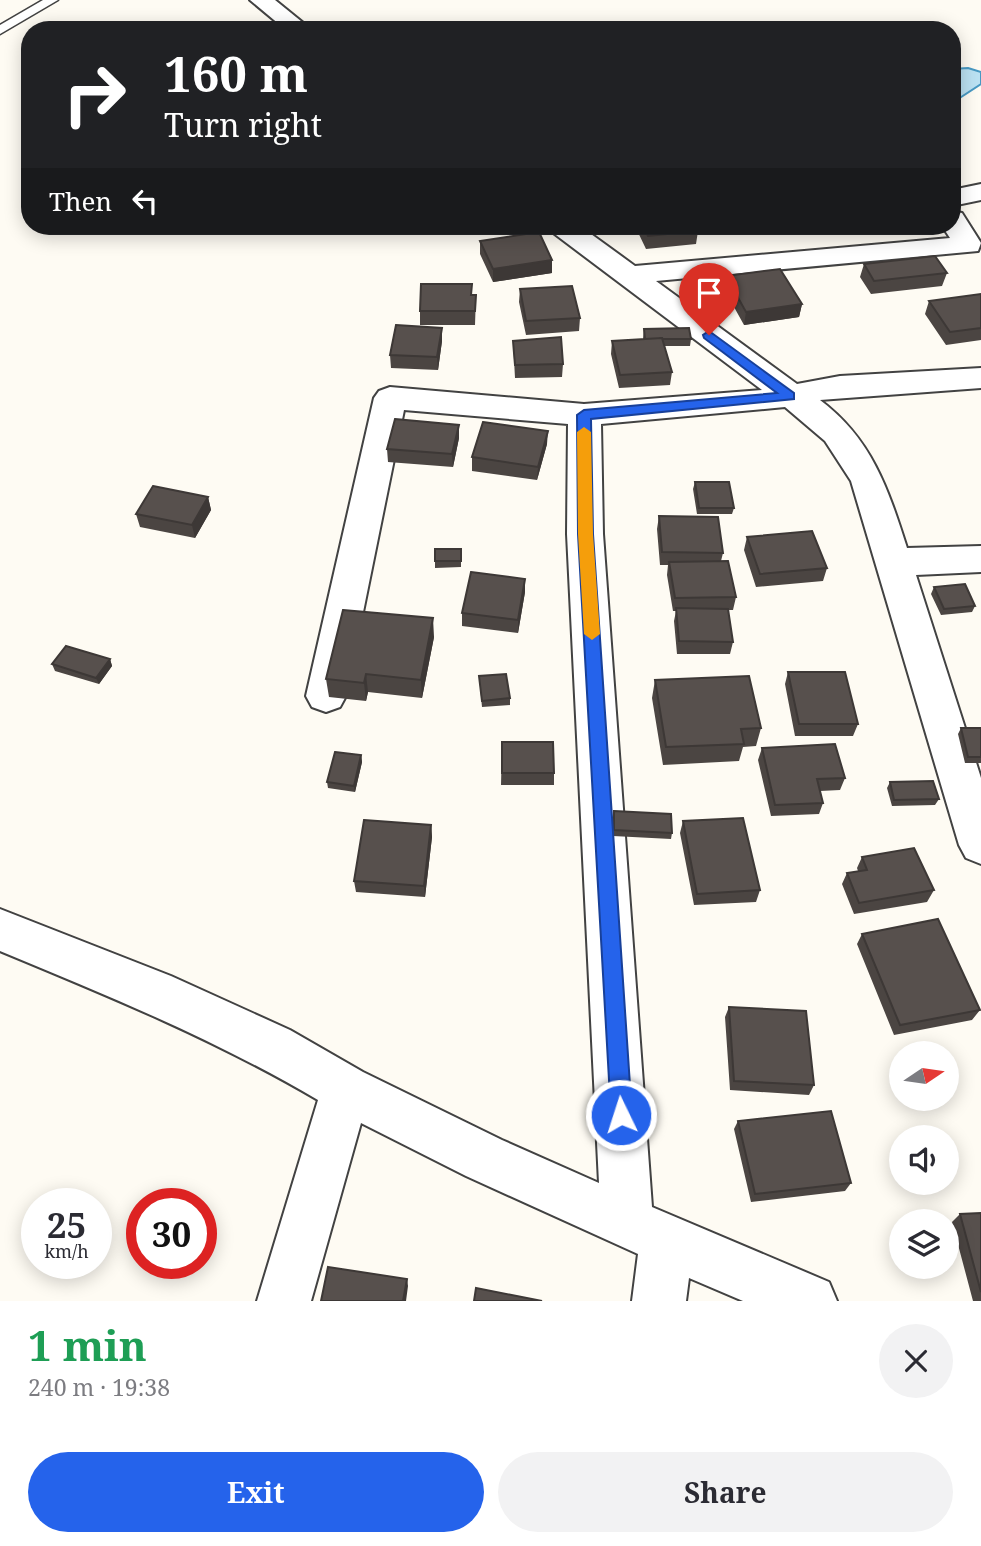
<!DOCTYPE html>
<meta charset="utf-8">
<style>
body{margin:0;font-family:"Noto Serif",serif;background:#f2f2f3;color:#2b2b33;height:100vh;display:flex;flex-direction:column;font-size:26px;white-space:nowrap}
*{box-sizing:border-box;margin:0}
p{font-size:23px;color:#7c7c81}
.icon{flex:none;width:38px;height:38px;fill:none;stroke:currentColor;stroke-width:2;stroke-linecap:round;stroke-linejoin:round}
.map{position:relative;height:1301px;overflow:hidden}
.drawer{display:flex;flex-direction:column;background:#fff;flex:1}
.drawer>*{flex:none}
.top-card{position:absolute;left:21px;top:21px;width:940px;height:214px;border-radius:28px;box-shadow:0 4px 18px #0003;background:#202124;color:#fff;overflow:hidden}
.needle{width:46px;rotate:77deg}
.fabs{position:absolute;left:889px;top:1041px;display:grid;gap:14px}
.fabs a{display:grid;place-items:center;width:70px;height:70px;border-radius:50%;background:#fff;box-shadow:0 4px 18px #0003;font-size:35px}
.speed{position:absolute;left:21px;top:1188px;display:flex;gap:14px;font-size:35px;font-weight:700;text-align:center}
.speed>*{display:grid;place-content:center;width:91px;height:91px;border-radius:50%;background:#fff;box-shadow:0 4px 18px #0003;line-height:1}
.speed small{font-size:18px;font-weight:400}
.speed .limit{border:10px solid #d22;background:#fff;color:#111}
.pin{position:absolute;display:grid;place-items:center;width:60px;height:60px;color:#fff;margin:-72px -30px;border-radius:50% 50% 50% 0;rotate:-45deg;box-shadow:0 0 7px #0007}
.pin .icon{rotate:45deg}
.me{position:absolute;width:77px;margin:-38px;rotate:356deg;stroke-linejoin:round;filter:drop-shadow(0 0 5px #0008)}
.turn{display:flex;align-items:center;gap:24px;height:147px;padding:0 28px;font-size:32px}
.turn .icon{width:91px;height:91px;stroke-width:2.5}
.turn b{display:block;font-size:49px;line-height:60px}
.then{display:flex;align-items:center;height:66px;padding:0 28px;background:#0003;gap:14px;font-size:26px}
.round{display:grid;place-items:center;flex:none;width:74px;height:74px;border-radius:37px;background:#f2f2f3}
.overview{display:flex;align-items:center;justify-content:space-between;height:119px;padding:0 28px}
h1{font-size:42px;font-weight:700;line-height:52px;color:#1e9e55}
.action{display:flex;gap:14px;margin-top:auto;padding:14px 28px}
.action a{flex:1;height:80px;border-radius:42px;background:#2563eb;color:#fff;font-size:28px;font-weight:700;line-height:80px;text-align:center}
.action a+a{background:#f2f2f3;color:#2b2b33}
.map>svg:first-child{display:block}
.water{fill:#bbe1f2;stroke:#4899c3;stroke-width:2}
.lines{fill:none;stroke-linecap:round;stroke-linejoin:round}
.service-casing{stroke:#424242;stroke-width:3}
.minor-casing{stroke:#424242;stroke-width:4}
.service{fill:#fff;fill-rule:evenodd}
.minor{fill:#fff;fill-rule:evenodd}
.wall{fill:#4b4542}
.shaded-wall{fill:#3d3836}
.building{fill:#57504d;stroke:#3d3836;stroke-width:2}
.route{fill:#2563eb;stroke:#184099;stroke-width:2}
.slow{fill:#f59e0b}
</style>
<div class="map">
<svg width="981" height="1301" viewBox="0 0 981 1301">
<rect width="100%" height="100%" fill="#fefbf3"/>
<path class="water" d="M968 68 981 72V84L952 103V69Z"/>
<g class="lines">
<g class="service-casing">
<path id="service" d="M43 0H58L0 34V25Z"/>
</g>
<g class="minor-casing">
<path id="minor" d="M250 0H275L312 30H286Z
M981 184V200L952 206V190Z
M952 211 962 213 981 243 978 251 656 281 797 384 840 376 981 368V388L820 400C872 439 888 489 907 548L981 546V572L916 575 981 778V864L966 858 959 845 851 481 825 441 785 407 601 424 603 534 652 1207 829 1282 837 1301H743L689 1278 686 1301H632L638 1254 466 1176 361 1123 311 1301H257L318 1100C216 1040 109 996 0 951V909L171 976 290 1030 363 1072 502 1140 599 1183 567 534 568 424 404 410 346 696 340 707 326 712 312 707 306 696 374 398 379 391 390 387 584 404 762 390 552 232 548 226H580L635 266 950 238 942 226H952Z"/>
</g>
<use href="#service" class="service"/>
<use href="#minor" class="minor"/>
</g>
<path class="wall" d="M635 226H696L698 231 696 244 646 249Z
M480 241 552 273 493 282 480 254Z
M864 264 947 273 942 286 871 294 860 277Z
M726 276 802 304 799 317 744 325 724 289Z
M520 289 580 318 579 331 526 335 519 302Z
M981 294V340L946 345 925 314 929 301Z
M472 295H476L475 325H420V311Z
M442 328V341L438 370 391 368 390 355Z
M644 329 691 339 690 346H664L672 372 670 385 619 388 611 354 612 341 643 339Z
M513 341 563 364 562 377 515 378Z
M459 438 453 467 388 462 387 449Z
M547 444 537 480 472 471V457Z
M695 482 734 508 732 514H697L693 489Z
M208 497 211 510 195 538 140 527 136 514Z
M659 516 723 553 721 561 736 597 733 610H728L733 642 730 654H677L674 621 676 611H673L667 575 668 565H660L657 529Z
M747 537 827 568 823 581 756 587 744 550Z
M435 549H461V567L435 568Z
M934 587 975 606 972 612 941 615 931 594Z
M525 592 518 633 462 626V613Z
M434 637 422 698 368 692 366 701 329 697 326 679Z
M110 659 112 666 99 684 55 671 52 664Z
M788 672 858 724 853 736H795L785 684Z
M479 676 510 698V705L482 707Z
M655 680 761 728 756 746 743 747 739 761 663 765 652 698Z
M961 728H981V763H965L958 734Z
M502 742 554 773V785H501Z
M762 748 845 778 840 790 820 791 823 803 819 814 771 816 758 760Z
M361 755 362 762 355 792 328 788 327 782Z
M890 782 939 799 935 805 892 806 887 788Z
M614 811 672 833 671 839 613 836Z
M683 821 760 890 756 902 694 905 680 833Z
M431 825 432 837 425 897 356 892 354 881Z
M862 857 934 890 927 902 854 914 842 884 847 873 858 871 857 868Z
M862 934 980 1010 972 1020 894 1035 857 944Z
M729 1007 814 1085 809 1095 730 1090 725 1017Z
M738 1121 851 1183 845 1191 751 1202 734 1129Z
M981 1213V1301H973L952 1222 960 1214Z"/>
<path class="shaded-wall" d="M552 260V273L493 282V269Z
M802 304 799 317 744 325 746 312Z
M442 328V341L438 370 437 357Z
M459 425V438L453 467 452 454Z
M548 431 547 444 537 480 538 467Z
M208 497 211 510 195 538 192 525Z
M525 579V592L518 633V620Z
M433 618 434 637 422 698 421 680Z
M110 659 112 666 99 684 96 678Z
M366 674 368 692 366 701 364 683Z
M361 755 362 762 355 792 354 786Z
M431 825 432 837 425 897 424 886Z
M407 1279 408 1286 406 1301H403Z"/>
<path class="building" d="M643 226H696L698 231 648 236Z
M539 232 552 260 493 269 480 241Z
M935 256 947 273 874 281 864 264Z
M780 269 802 304 746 312 726 276Z
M421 284H472L471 295H476L475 311H420Z
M572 286 580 318 526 321 520 289Z
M981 294V328L950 332 929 301Z
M396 325 442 328 437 357 390 355Z
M689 328 691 339H663L662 338 645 339 644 329Z
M561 337 563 364 515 365 513 341Z
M662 338 672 372 620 375 612 341Z
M395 419 459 425 452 454 387 449Z
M483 422 548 431 538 467 472 457Z
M695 482H729L734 508H699Z
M153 486 208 497 192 525 136 514Z
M659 516 718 517 723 553 662 552Z
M812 531 827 568 760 574 747 537Z
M435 549H461V561H435Z
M728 561 736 597 675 598 669 562Z
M471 572 525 579 518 620 462 613Z
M965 584 975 606 944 609 934 587Z
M676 608 728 609 733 642 679 641Z
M343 610 433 618 421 680 366 674 364 683 326 679Z
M66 646 110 659 96 678 52 664Z
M788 672H845L858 724H799Z
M506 674 510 698 482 701 479 676Z
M749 676 761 728 741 729 744 744 666 747 655 680Z
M961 728H981V757H968Z
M502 742H553L554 773H502Z
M835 744 845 778 817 779 823 803 775 805 762 748Z
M335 752 361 755 354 786 327 782Z
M933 781 939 799 894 800 890 782Z
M614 811 671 814 672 833 614 830Z
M743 818 760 890 697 894 683 821Z
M364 820 431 825 424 886 354 881Z
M914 848 934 890 859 903 847 873 867 870 862 857Z
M938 919 980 1010 900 1025 862 934Z
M729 1007 806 1011 814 1085 734 1081Z
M831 1111 851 1183 755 1194 738 1121Z
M981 1213V1292L960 1214Z
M328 1267 407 1279 403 1301H321Z
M476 1288 542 1301H474Z"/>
<path class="route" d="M709 331 794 393V399L591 419 593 534 632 1115 629 1123 621 1126 614 1123 611 1115 578 534 577 415 584 410 777 393 704 338 703 335Z"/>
<path class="slow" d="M584 427 591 432 593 534 600 634 592 640 584 634 578 534 577 432Z"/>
</svg>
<div class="fabs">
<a><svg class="needle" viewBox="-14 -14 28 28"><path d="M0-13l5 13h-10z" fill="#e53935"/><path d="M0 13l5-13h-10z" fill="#7c7c81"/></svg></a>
<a><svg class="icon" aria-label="sound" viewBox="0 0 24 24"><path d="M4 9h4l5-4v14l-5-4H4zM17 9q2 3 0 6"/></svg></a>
<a><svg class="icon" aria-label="layers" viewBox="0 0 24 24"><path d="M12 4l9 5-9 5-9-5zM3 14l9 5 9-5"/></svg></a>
</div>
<div class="speed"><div>25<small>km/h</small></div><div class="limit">30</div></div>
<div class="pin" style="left:709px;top:335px;background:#d93025"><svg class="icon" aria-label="arrive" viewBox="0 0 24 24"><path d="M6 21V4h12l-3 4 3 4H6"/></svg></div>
<svg class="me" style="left:621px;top:1115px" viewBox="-20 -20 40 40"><circle r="17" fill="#2563eb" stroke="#fff" stroke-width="3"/><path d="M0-11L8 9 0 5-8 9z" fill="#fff"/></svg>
<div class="top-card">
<div class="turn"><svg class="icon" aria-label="right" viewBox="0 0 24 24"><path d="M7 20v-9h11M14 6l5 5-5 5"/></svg><div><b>160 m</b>Turn right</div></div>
<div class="then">Then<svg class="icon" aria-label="left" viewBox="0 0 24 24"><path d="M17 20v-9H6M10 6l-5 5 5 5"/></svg></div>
</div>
</div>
<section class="drawer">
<div class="overview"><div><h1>1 min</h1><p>240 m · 19:38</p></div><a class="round"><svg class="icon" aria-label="close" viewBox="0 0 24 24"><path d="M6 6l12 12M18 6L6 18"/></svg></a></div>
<div class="action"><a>Exit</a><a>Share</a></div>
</section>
